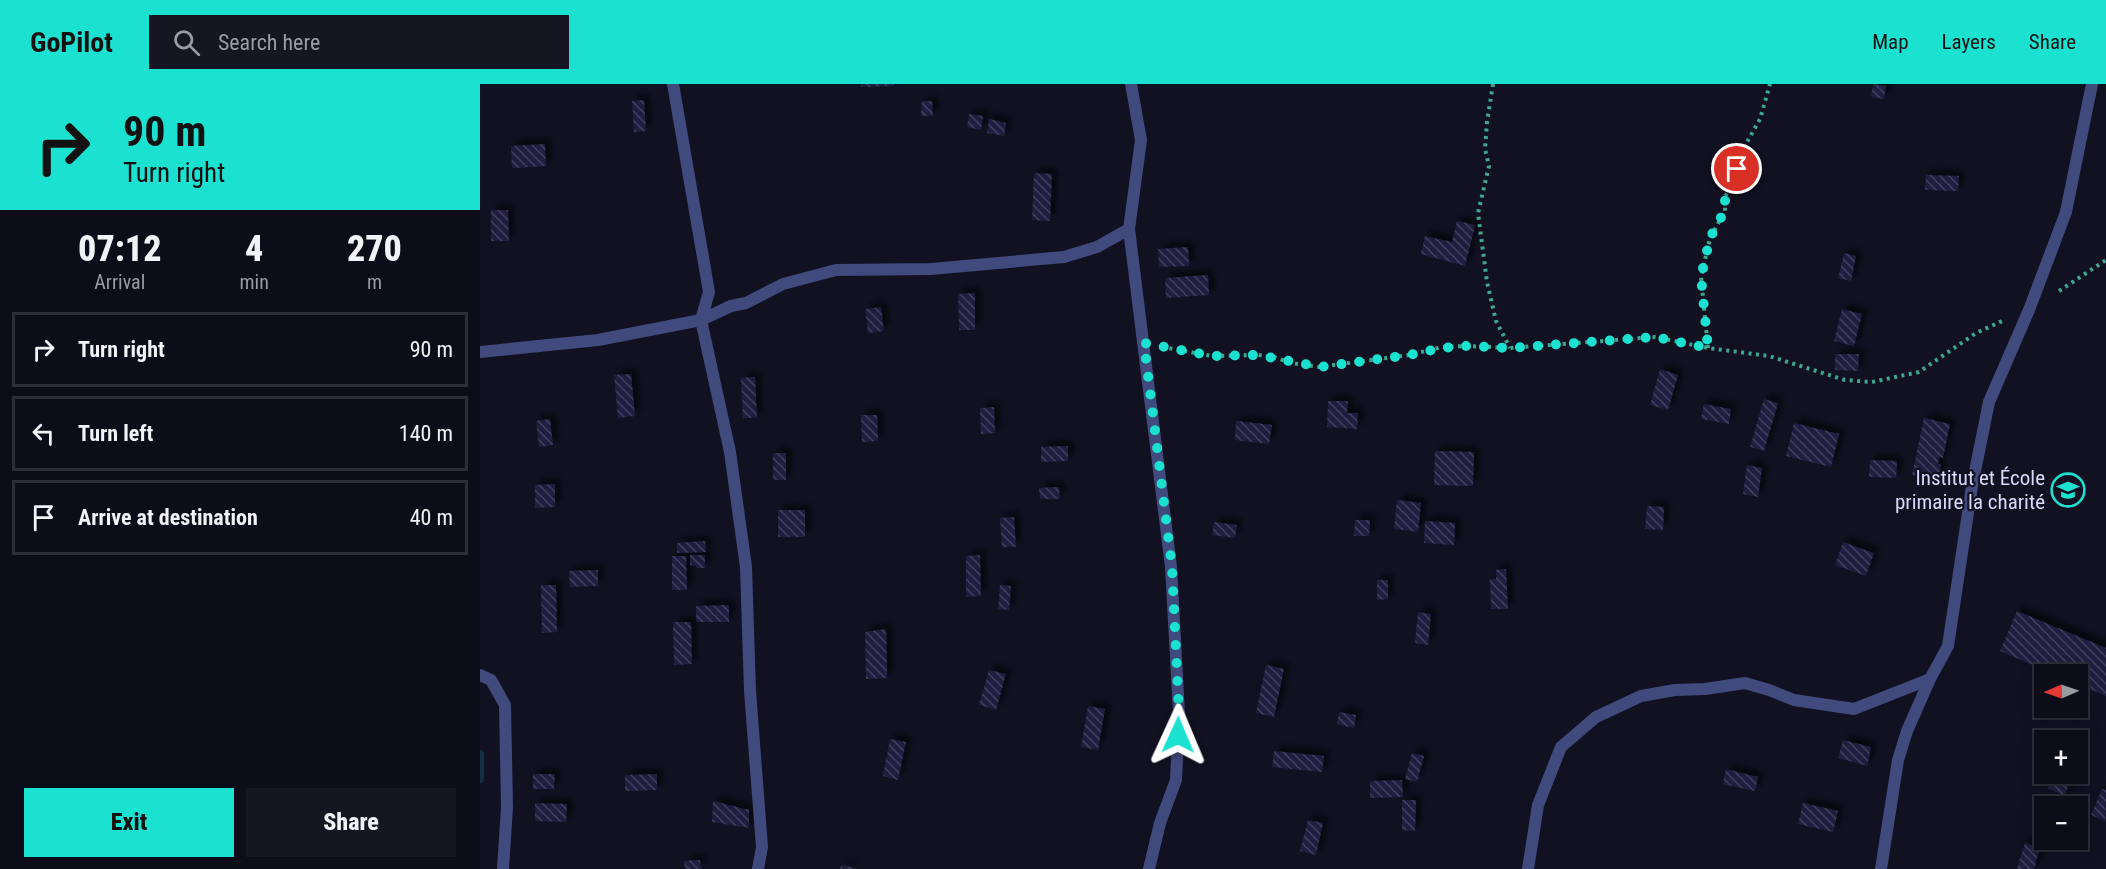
<!DOCTYPE html>
<meta charset="utf-8">
<style>
body{margin:0;font-family:"Roboto Condensed",sans-serif;background:#161623;color:#f1f3f6;height:100vh;display:flex;flex-direction:column;font-size:22px;white-space:nowrap}
*{box-sizing:border-box;margin:0}
p{font-size:20px;color:#9a9ca2}
.icon{flex:none;width:33px;height:33px;fill:none;stroke:currentColor;stroke-width:2;stroke-linecap:round;stroke-linejoin:round}
.map{position:relative;flex:1;overflow:hidden}
.side{display:flex;flex-direction:column;background:#0d0d1a;width:480px}
.side>*{flex:none}
.banner{background:#1be2d0;color:#111;overflow:hidden}
.needle{width:39px;rotate:268deg}
.fabs{position:absolute;left:1554px;top:580px;display:grid;gap:12px}
.fabs a{display:grid;place-items:center;width:54px;height:54px;border-radius:0px;background:#0d0d1a;box-shadow:0 3px 15px #0003,0 0 0 2px #2d2d39;font-size:30px}
.pin{position:absolute;display:grid;place-items:center;width:51px;height:51px;color:#fff;margin:-26px;border:3px solid #fff;border-radius:50%;box-shadow:0 2px 6px #0007}
.me{position:absolute;width:66px;margin:-33px;rotate:1deg;stroke-linejoin:round;filter:drop-shadow(0 0 4px #0008)}
.turn{display:flex;align-items:center;gap:21px;height:126px;padding:0 24px;font-size:27px}
.turn .icon{width:78px;height:78px;stroke-width:2.5}
.turn b{display:block;font-size:42px;line-height:51px}
.eta{display:flex;justify-content:space-evenly;align-items:center;height:102px;text-align:center}
.eta b{font-size:36px;font-weight:800;line-height:42px}
.cta{display:flex;gap:12px;margin-top:auto;padding:12px 24px}
.cta a{flex:1;height:69px;border-radius:0px;background:#1be2d0;color:#111;font-size:24px;font-weight:800;line-height:69px;text-align:center}
.cta a+a{background:#161623;color:#f1f3f6}
ul{padding:0;list-style:none}
li{display:flex;align-items:center;gap:18px;height:75px;margin:0 12px 9px;padding:0 12px;border:3px solid #2d2d39;border-radius:0px}
li div{flex:1}
li b{display:block;font-size:22px}
li em{font-style:normal}
header{display:flex;align-items:center;gap:36px;box-sizing:border-box;height:84px;padding:0 30px;background:#1be2d0;color:#111}
header strong{font-size:28px}
nav{display:flex;gap:33px;margin-inline-start:auto;font-size:21px}
.search{width:420px;height:54px;background:#161623;display:flex;align-items:center;gap:15px;box-sizing:border-box;padding:0 21px;border-radius:0px;color:#9a9ca2;font-size:22px}
main{display:flex;flex:1;min-height:0}
.map>svg:first-child{display:block}
.lines{fill:none;stroke-linecap:round;stroke-linejoin:round}
.stream{stroke:#142f43;stroke-width:8}
.building{fill:url(#building-back-hatch);filter:url(#shadow)}
.path{stroke:#3da88d;stroke-width:4;stroke-dasharray:3 4.5;stroke-linecap:butt}
.minor{stroke:#414a7c;stroke-width:12}
.route{stroke:#1be2d0;stroke-width:10;stroke-dasharray:0 18}
.labels{text-anchor:middle;dominant-baseline:central;stroke-width:4.5;stroke-linejoin:round;paint-order:stroke}
.poi-label{font-size:21px;fill:#d7dafa;stroke:#112;text-anchor:end}
</style>
<header>
<strong>GoPilot</strong>
<div class="search"><svg class="icon" aria-label="search" viewBox="0 0 24 24"><circle cx="10" cy="10" r="6"/><path d="M15 15l6 6"/></svg>Search here</div>
<nav><a>Map</a><a>Layers</a><a>Share</a></nav>
</header>
<main>
<section class="side">
<div class="banner">
<div class="turn"><svg class="icon" aria-label="right" viewBox="0 0 24 24"><path d="M7 20v-9h11M14 6l5 5-5 5"/></svg><div><b>90 m</b>Turn right</div></div>
</div>
<div class="eta">
<div><b>07:12</b><p>Arrival</p></div>
<div><b>4</b><p>min</p></div>
<div><b>270</b><p>m</p></div>
</div>
<ul>
<li><svg class="icon" aria-label="right" viewBox="0 0 24 24"><path d="M7 20v-9h11M14 6l5 5-5 5"/></svg><div><b>Turn right</b></div><em>90 m</em></li>
<li><svg class="icon" aria-label="left" viewBox="0 0 24 24"><path d="M17 20v-9H6M10 6l-5 5 5 5"/></svg><div><b>Turn left</b></div><em>140 m</em></li>
<li><svg class="icon" aria-label="arrive" viewBox="0 0 24 24"><path d="M6 21V4h12l-3 4 3 4H6"/></svg><div><b>Arrive at destination</b></div><em>40 m</em></li>
</ul>
<div class="cta"><a>Exit</a><a>Share</a></div>
</section>
<div class="map">
<svg width="1626" height="785" viewBox="0 0 1626 785">
<defs>
<pattern id="building-back-hatch" width="6" height="6" patternUnits="userSpaceOnUse" patternTransform="scale(1.5)"><rect width="6" height="6" fill="#201f41"/><path d="M-1 5l2 2M0 0l6 6M5-1l2 2" fill="none" stroke="#403f5d"/></pattern>
<filter id="shadow"><feDropShadow dx="5.5" dy="-5.5" stdDeviation="3" flood-color="#0009"/></filter>
</defs>
<rect width="100%" height="100%" fill="#112"/>
<g class="lines">
<path class="stream" d="M0 670V695"/>
</g>
<path class="building" d="M381 0H414V2L381 3Z
M1393 0 1406 2 1404 15 1391 13Z
M164 16 166 47 154 48 152 17Z
M442 17H452L453 32H441Z
M489 30 503 32 501 46 487 43Z
M509 35 526 39 524 52 507 49Z
M65 60 66 82 32 84 31 62Z
M554 89 572 90 570 137 552 136Z
M1446 91 1479 92 1478 107 1445 106Z
M11 126H28L29 157H11Z
M977 137 995 141 985 182 941 170 945 152 972 158Z
M708 163 709 182 679 183 678 165Z
M1364 169 1376 172 1371 197 1358 194Z
M728 191 729 211 686 214 685 194Z
M495 209V246H479L478 210Z
M401 223 404 247 388 249 385 225Z
M1362 225 1382 230 1374 262 1354 257Z
M1355 270H1379L1378 287 1355 286Z
M1180 285 1198 291 1188 326 1170 321Z
M151 290 155 332 138 334 134 291Z
M275 293 277 334H263L261 294Z
M1284 315 1298 319 1284 367 1270 363Z
M848 317H868L867 329H878L877 345 847 343Z
M1224 320 1251 325 1249 340 1221 335Z
M514 323 515 349 501 350 500 324Z
M381 331H397L398 357 382 358Z
M1444 334 1470 340 1463 374 1459 373 1458 380 1461 381 1458 397 1432 391Z
M70 335 73 361 59 363 56 337Z
M756 337 792 341 789 360 755 356Z
M1314 339 1359 350 1351 383 1306 372Z
M588 362V377L561 378V363Z
M955 367 994 368 993 402 954 401Z
M293 369H306V396H293Z
M1390 376 1417 377 1416 394 1389 393Z
M1267 381 1282 384 1278 413 1263 410Z
M75 400V423L55 424V401Z
M579 403 580 415H560L559 404Z
M917 416 941 419 938 448 914 445Z
M1167 422 1184 423 1183 446 1165 445Z
M298 426H325V453H298Z
M534 433 536 463H522L520 434Z
M875 436H890L889 452H874Z
M945 437 975 439 974 461 944 459Z
M734 438 757 441 755 454 732 451Z
M225 457 226 468 197 469V459Z
M1363 458 1394 469 1386 492 1355 481Z
M210 471H225V484H216L217 482 210 481Z
M500 471 501 512 486 513V472Z
M192 472H206L207 506H192Z
M1026 485 1028 525H1011L1010 495H1016V486Z
M118 486V502L90 503 89 487Z
M897 496H908V515L897 516Z
M61 501H76L77 548 62 549Z
M520 501 531 502 529 526 518 525Z
M249 521V538H216V522Z
M1537 527 1626 564V612L1598 600V591H1576L1520 567Z
M938 528 951 530 948 561 935 559Z
M193 538H211L212 580 194 581Z
M406 545 407 594 386 595 385 548Z
M786 581 804 585 794 633 776 629Z
M509 586 526 590 516 626 499 621Z
M608 622 625 625 618 666 601 663Z
M859 628 876 631 874 644 857 640Z
M410 655 426 658 418 696 403 692Z
M1363 656 1391 663 1387 682 1358 674Z
M794 667 844 672 842 688 792 683Z
M932 669 944 672 937 698 925 695Z
M1246 685 1278 693 1275 707 1243 700Z
M53 690H75L74 705H53Z
M177 690V706L145 707V691Z
M1574 690H1594L1584 712 1568 704Z
M922 696 923 713 890 714V697Z
M1622 705 1626 706 1625 737 1611 731Z
M922 716H936L935 747 922 746Z
M233 717 269 726V744L232 738Z
M55 719 87 720 86 738 55 737Z
M1323 719 1358 727 1353 748 1318 740Z
M828 736 843 739 836 771 820 767Z
M1545 759 1560 764 1554 785H1537Z
M220 776 221 785H205L204 777Z
M361 781 376 784V785H360Z"/>
<g class="lines">
<path class="path" d="M1013 0 1007 38 1005 65 1009 82 998 129 1007 198 1016 237 1030 264
M1579 207 1626 176
M682 263 732 272 778 271 794 273 811 279 839 283 929 271 962 263 987 262 1030 264 1175 253 1228 264 1289 272 1365 296 1392 298 1439 288 1496 249 1522 237
M1228 264 1221 193 1230 154 1245 127V112L1253 104 1262 67 1280 35 1290 0"/>
<path class="minor" d="M193 0 229 208 221 236 250 368 266 483 270 607 282 763 278 785
M651 0 661 56 649 145 691 483 699 629 696 696 680 739 669 785
M0 268 118 256 221 236 251 222 266 219 303 200 356 186 451 185 584 173 617 163 649 145
M0 591 11 596 25 621 27 723 23 785
M1048 785 1058 721 1081 663 1116 633 1161 612 1195 606 1225 605 1265 599 1289 606 1314 616 1374 625 1450 595
M1401 785 1418 676 1427 647 1450 595 1468 562 1492 402 1509 318 1549 226 1586 128 1612 0"/>
</g>
<g class="lines">
<path class="route" d="M698 651 699 629 692 483 664 259 732 272 778 271 840 283 929 271 962 264 987 262 1030 264 1175 253 1228 264 1221 193 1230 154 1245 126V111L1252 104 1257 85"/>
</g>
<defs>
<g id="school-ring" transform="scale(1.725)"><circle r="9.5" fill="#112" stroke="#1be2d0" stroke-width="1.5"/><path d="M0-5L7-2L0 1L-7-2ZM-4 1L0 2.5L4 1V4Q0 6-4 4Z" fill="#1be2d0"/></g>
</defs>
<g fill-rule="evenodd">
<use href="#school-ring" x="1588" y="406"/>
</g>
<g class="labels">
<g class="poi-label">
<text x="1565" y="394">Institut et École<tspan x="1565" dy="24">primaire la charité</tspan></text>
</g>
</g>
</svg>
<div class="fabs">
<a><svg class="needle" viewBox="-14 -14 28 28"><path d="M0-13l5 13h-10z" fill="#e53935"/><path d="M0 13l5-13h-10z" fill="#9a9ca2"/></svg></a>
<a>+</a>
<a>−</a>
</div>
<div class="pin" style="left:1257px;top:85px;background:#d93025"><svg class="icon" aria-label="arrive" viewBox="0 0 24 24"><path d="M6 21V4h12l-3 4 3 4H6"/></svg></div>
<svg class="me" style="left:698px;top:651px" viewBox="-20 -20 40 40"><path d="M0-17L14 15 0 8-14 15z" fill="#1be2d0" stroke="#fff" stroke-width="4"/></svg>
</div>
</main>
